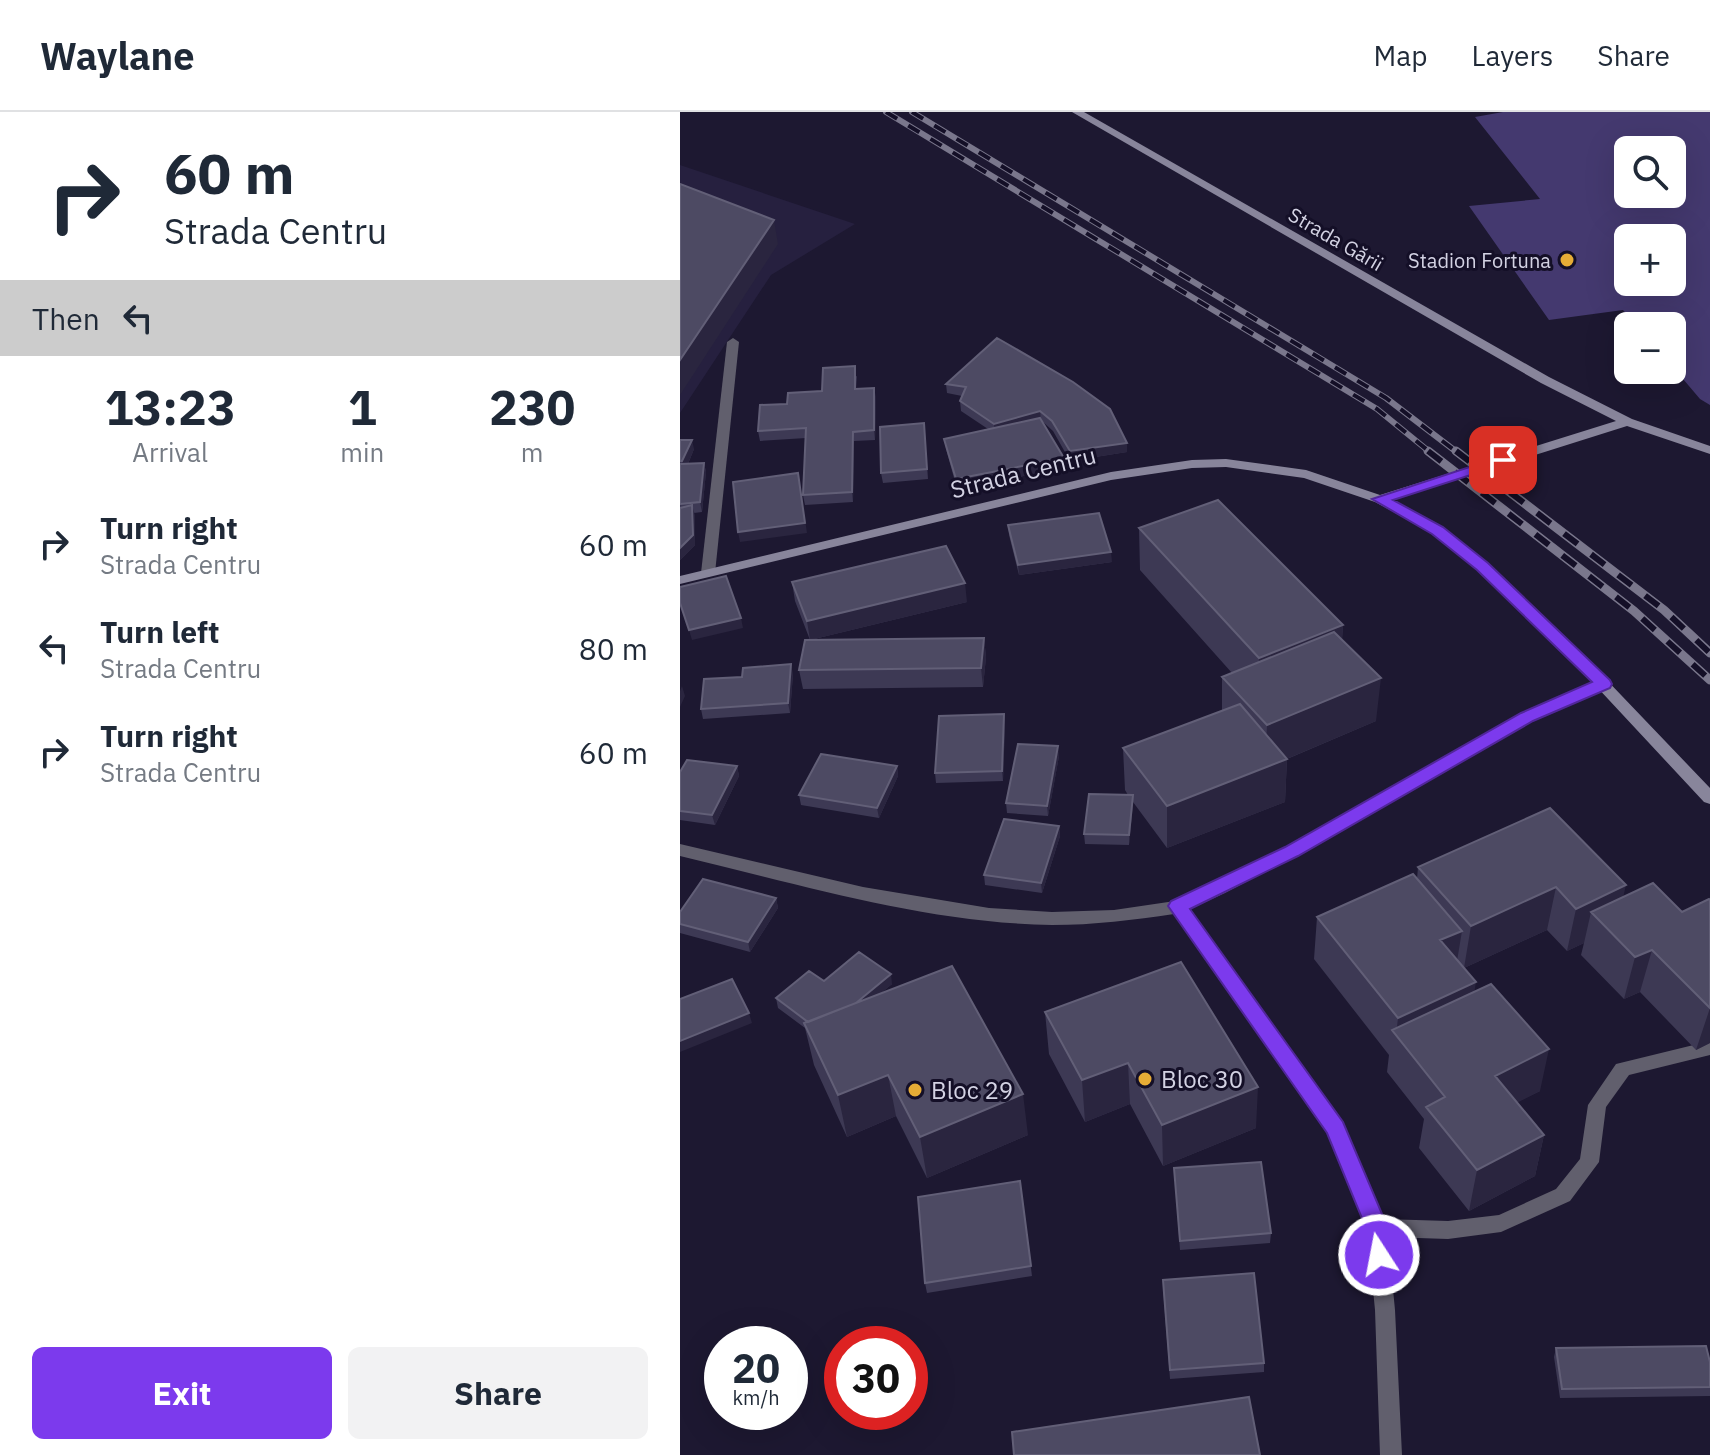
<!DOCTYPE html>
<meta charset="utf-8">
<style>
body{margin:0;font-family:"IBM Plex Sans",sans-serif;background:#f2f2f3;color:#1f2937;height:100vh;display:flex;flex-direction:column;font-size:30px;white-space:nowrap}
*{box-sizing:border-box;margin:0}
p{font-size:26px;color:#747a83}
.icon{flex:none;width:44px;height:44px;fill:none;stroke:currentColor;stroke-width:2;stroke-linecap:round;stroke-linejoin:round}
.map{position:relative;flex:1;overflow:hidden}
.side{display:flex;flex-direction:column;background:#fff;width:680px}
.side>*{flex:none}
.top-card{background:#fff;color:#1f2937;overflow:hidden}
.buttons{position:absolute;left:934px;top:24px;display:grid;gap:16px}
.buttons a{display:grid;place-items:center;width:72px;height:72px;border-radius:12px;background:#fff;box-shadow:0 8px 32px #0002;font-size:40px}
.speed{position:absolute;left:24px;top:1214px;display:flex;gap:16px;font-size:40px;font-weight:700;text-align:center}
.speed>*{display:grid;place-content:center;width:104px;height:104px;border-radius:50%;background:#fff;box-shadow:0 8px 32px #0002;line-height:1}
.speed small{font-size:20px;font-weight:400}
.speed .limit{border:12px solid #d22;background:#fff;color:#111}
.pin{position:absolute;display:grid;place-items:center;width:68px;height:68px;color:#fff;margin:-34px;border-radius:16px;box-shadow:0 4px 12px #0006}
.me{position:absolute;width:88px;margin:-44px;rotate:349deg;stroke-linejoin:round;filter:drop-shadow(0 0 6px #0008)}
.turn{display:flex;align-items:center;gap:28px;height:168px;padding:0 32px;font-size:36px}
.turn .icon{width:104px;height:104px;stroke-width:2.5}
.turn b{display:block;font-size:56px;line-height:68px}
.then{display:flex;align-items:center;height:76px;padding:0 32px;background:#0003;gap:16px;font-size:30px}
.eta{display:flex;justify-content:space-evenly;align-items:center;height:136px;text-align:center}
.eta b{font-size:48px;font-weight:800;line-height:56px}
.primary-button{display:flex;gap:16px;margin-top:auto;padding:16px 32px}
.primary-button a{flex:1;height:92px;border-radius:12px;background:#7c3aed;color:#fff;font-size:32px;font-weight:800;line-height:92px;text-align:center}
.primary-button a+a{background:#f2f2f3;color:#1f2937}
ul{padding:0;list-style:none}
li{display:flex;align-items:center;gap:24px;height:104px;padding:0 32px}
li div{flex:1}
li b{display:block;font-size:30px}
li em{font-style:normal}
header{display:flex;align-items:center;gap:48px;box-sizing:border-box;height:112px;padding:0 40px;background:#fff;border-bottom:2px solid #e0e1e3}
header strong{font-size:38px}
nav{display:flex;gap:44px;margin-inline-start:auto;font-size:28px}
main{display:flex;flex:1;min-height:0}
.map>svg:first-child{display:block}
.built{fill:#26203f}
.green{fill:#44396f;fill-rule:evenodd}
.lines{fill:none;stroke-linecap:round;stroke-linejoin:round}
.service{fill:#615f6d;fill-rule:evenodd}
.minor{fill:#615f6d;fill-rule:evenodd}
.secondary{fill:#88859b;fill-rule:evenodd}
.rail-far1-casing{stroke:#7a778c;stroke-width:6}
.rail-casing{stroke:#7a778c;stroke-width:9}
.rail-far1{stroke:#140f27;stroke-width:4;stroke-dasharray:13;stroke-linecap:butt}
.rail{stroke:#140f27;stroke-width:6;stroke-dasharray:17;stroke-linecap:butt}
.wall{fill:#3d3954}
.shaded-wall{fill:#2a253f}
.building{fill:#4d4a63;stroke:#625f77;stroke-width:2}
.route{fill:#7c3aed;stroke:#51269a;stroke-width:2}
.poi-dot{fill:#e6ac36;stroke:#140f27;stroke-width:3}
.labels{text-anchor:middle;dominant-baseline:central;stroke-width:6;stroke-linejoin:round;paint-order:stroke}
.far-street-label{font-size:20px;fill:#d3d2e3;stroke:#140f27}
.far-poi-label{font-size:20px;fill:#d3d2e3;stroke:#140f27;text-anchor:end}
.street-label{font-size:24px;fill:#d3d2e3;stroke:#140f27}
.poi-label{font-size:24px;fill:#d3d2e3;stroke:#140f27;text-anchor:start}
</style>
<header>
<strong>Waylane</strong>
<nav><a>Map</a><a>Layers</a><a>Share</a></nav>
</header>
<main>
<section class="side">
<div class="top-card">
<div class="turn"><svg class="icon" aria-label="right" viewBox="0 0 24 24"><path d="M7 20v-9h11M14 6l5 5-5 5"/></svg><div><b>60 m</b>Strada Centru</div></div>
<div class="then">Then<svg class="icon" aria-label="left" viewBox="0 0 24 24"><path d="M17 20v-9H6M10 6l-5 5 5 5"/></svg></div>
</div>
<div class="eta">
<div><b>13:23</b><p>Arrival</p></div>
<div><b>1</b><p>min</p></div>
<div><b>230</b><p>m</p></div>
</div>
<ul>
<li><svg class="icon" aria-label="right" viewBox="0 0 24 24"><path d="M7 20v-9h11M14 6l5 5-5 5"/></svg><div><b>Turn right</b><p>Strada Centru</p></div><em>60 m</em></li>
<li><svg class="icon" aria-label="left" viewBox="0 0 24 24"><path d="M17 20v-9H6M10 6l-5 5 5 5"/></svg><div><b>Turn left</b><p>Strada Centru</p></div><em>80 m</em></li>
<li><svg class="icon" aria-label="right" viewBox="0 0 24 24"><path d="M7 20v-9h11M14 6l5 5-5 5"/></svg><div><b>Turn right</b><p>Strada Centru</p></div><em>60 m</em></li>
</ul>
<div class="primary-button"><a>Exit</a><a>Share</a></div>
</section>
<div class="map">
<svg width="1030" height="1343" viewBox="0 0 1030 1343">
<rect width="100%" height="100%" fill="#1d1831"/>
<path class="built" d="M0 53 175 112 91 163 0 301Z"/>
<path class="green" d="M823 0H1030V293L1020 287 992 254V214H957L943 198 869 208 789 94 860 87 795 5ZM948 38H992V82H948ZM948 126H992V170H948Z"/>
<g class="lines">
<path class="service" d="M53 226 59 230 35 461 28 465 21 461 47 230Z"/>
<path class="minor" d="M924 567 932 572 929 576 851 610 655 723 545 781 510 797 663 1011 703 1107 768 1109 819 1103 876 1077 900 1047 908 993 936 952 1030 929V943L949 963 926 995 919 1050 890 1089 821 1120 768 1127 708 1125 715 1198 722 1343H700L695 1198 687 1116 648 1021 494 802C454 808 414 813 372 813 246 811 122 773 0 744V732L183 775 309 796 372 800 434 798 495 789 522 778 610 733 841 602Z"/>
<path class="secondary" d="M392 0H404L869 265 952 307 1030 334V342L947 314 712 388 763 415 807 451 898 538 1030 676V692L1024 690 888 544 797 457 753 421 695 390 624 366 546 355 512 356 431 368 0 472V464L431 360 512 348 546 347 626 358 700 383 936 309 861 271Z"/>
<g class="rail-far1-casing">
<path id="rail-far1" d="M206 0 697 297 751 341
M232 0 706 286 778 341"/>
</g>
<g class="rail-casing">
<path id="rail" d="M748 339 954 499 1030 568
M776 339 984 498 1030 541"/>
</g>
<use href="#rail-far1" class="rail-far1"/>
<use href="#rail" class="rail"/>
</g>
<path class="wall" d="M317 226 447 340 390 349 373 319 362 309 384 346V356L277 377 266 337 264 327 308 317 281 299 280 289 282 284 267 281 266 272Z
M177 264 176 277 196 285 195 328 174 329 173 390 125 393 123 383 126 326 80 329 78 319 107 292Z
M244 311 248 367 203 371 201 361Z
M0 328 14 337 8 352 24 351 26 360 22 400 14 401 15 433 0 448Z
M328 413 432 450 339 463 329 423Z
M459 416 663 513 662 528 696 609 607 647 605 690 487 736 453 690 449 733 405 732 404 722 448 683 445 678 443 636 542 599V565L552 561 460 458Z
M112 470 287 490 130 528 304 526 306 545 303 575 123 577 119 558 130 528 115 489Z
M113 562 110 601 23 607 21 597Z
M324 602 325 612 323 669 256 671 255 661Z
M379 644 368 704 327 701 326 691Z
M57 654 59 664 35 713 0 708V660Z
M217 654 218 664 199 706 121 693 119 683Z
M379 714 380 724 362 781 305 773 304 763Z
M738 755 943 785 1002 800 1030 788V931L1016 938 960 880 944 887 901 843 904 831 887 839 867 818 784 856 794 880 860 979 837 990 864 1023 855 1064 789 1099 739 1036 744 1007 707 960 709 943 634 847 637 805 737 767Z
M96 786 98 796 70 840 0 821V800Z
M144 869 212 872 201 881 348 1023 247 1066 216 1004 167 1025 134 953 125 916 98 896 96 886Z
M365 900 576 1016 483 1054 450 992 405 1010 369 942Z
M494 1056 591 1121 590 1131 500 1138Z
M340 1069 352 1164 247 1181 245 1171Z
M483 1177 584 1251V1260L490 1267Z
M876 1236 1030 1250V1284L880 1286 874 1245Z"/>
<path class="shaded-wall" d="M94 108 98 132 0 283V248Z
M194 276 196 285 195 328 194 318Z
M360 299 361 308 315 322 314 312Z
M173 320 174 329 173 390 172 380Z
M12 328 14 337 5 359 2 349Z
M447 331V340L390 349V339Z
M384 346V356L277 377 276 367Z
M24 351 26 360 22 400 20 390Z
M118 361 127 421 60 430 58 420Z
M12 393 15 403V433L0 448V436Z
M431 440 432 450 339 463 338 453Z
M285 471 287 490 130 528 127 509Z
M61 506 63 516 12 528 9 518Z
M663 513 660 556 577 588 579 546Z
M304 526 306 545 303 575 301 556Z
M111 552 113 562 110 601 108 591Z
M701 566 696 609 597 651 607 647 605 690 487 736V694L585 655 587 613Z
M2 574 5 584 0 595V579Z
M324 602 325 612 323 669 322 659Z
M378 634 379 644 368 704 367 694Z
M57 654 59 664 35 713 32 703Z
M217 654 218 664 199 706 197 696Z
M453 683V693L449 733V723Z
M379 714 380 724 362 781 361 771Z
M946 773 936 816 911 800 904 831 887 839 896 797Z
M876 775 867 818 784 856 791 814Z
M96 786 98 796 70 840 68 830Z
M782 819 775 861 760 828Z
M972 838 960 880 944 887 955 845Z
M211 862 212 872 144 930 142 920Z
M796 870 789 912 716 923 718 906Z
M1030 896V931L1016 938Z
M69 901 72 911 0 940V929Z
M869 937 860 979 807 1006 815 964Z
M448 951 450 992 405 1010 402 968Z
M208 963 216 1004 167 1025 158 983Z
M578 975 576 1016 483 1054 482 1013Z
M343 982 348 1023 247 1066 240 1025Z
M864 1023 855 1064 789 1099 797 1058Z"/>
<path class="building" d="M0 72 94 108 0 248Z
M317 226 393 270 430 297 447 331 390 339 372 309 360 299 314 312 280 289 286 275 266 272Z
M175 254V277L194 276V318L173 320 172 380 123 383 126 316 78 319 80 293 107 292 108 281 142 279 143 256Z
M360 306 384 346 276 367 264 327Z
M244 311 247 357 201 361 200 315Z
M0 328H12L2 349H0Z
M24 351 20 390 0 392V352Z
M118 361 125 411 58 420 53 370Z
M538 388 663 513 579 546 459 416Z
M12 393 13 423 0 436V396Z
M419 401 431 440 338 453 328 413Z
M266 434 285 471 127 509 112 470Z
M46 464 61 506 9 518 0 491V475Z
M654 520 701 566 587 613 542 565Z
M304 526 301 556 119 558 125 528Z
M111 552 108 591 21 597 24 567 62 565 63 556Z
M560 592 607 647 487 694 443 636Z
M324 602 322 659 255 661 259 604Z
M338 632 378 634 367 694 326 691Z
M141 642 217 654 197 696 119 683Z
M7 648 57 654 32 703 0 699V660Z
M409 682 453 683 449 723 404 722Z
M870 696 946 773 896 797 876 775 791 814 738 755Z
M324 707 379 714 361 771 304 763Z
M733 762 782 819 760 828 796 870 718 906 637 805Z
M23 767 96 786 68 830 0 812V800Z
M973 771 1002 800 1029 787 1030 788V896L972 838 955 845 911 800Z
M179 840 211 862 176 891 128 910 96 886 129 859 144 869Z
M501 850 578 975 482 1013 448 951 402 968 365 900Z
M272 854 343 982 240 1025 208 963 158 983 124 911Z
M52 867 69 901 0 929V887Z
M811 872 869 937 815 964 864 1023 797 1058 746 995 765 985 712 918Z
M581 1050 591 1121 500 1129 494 1056Z
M340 1069 351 1154 245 1171 238 1085Z
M574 1161 584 1251 490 1258 483 1168Z
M1026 1234 1030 1250V1275L882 1277 876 1236Z
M569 1285 580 1343H334L332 1320Z"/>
<path class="route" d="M823 344 830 348 828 351 713 388 763 415 808 451 930 568 932 572 930 576 853 609 618 744 510 797 663 1010 708 1116 711 1143 707 1151 699 1154 691 1151 686 1116 647 1021 488 794 491 789 605 735 841 601 912 570 797 458 752 422 692 387Z"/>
<g class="poi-dot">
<circle cx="887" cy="148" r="8"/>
<circle cx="465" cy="967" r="8"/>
<circle cx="235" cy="978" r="8"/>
</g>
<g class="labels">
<g class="far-street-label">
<text transform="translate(656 127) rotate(30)">Strada Gării</text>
</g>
<g class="far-poi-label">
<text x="871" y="148">Stadion Fortuna</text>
</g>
<g class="street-label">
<text transform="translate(343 360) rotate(-14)">Strada Centru</text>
</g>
<g class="poi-label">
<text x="481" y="967">Bloc 30</text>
<text x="251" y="978">Bloc 29</text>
</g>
</g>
</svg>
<div class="buttons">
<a><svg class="icon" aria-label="search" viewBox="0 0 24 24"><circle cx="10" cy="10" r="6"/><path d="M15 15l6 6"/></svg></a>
<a>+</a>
<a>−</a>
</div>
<div class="speed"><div>20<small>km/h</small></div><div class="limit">30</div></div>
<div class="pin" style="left:823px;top:348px;background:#d93025"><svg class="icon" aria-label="arrive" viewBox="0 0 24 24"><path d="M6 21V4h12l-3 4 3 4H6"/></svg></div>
<svg class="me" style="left:699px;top:1143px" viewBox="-20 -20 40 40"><circle r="17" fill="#7c3aed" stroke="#fff" stroke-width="3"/><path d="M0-11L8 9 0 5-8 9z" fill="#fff"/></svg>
</div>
</main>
